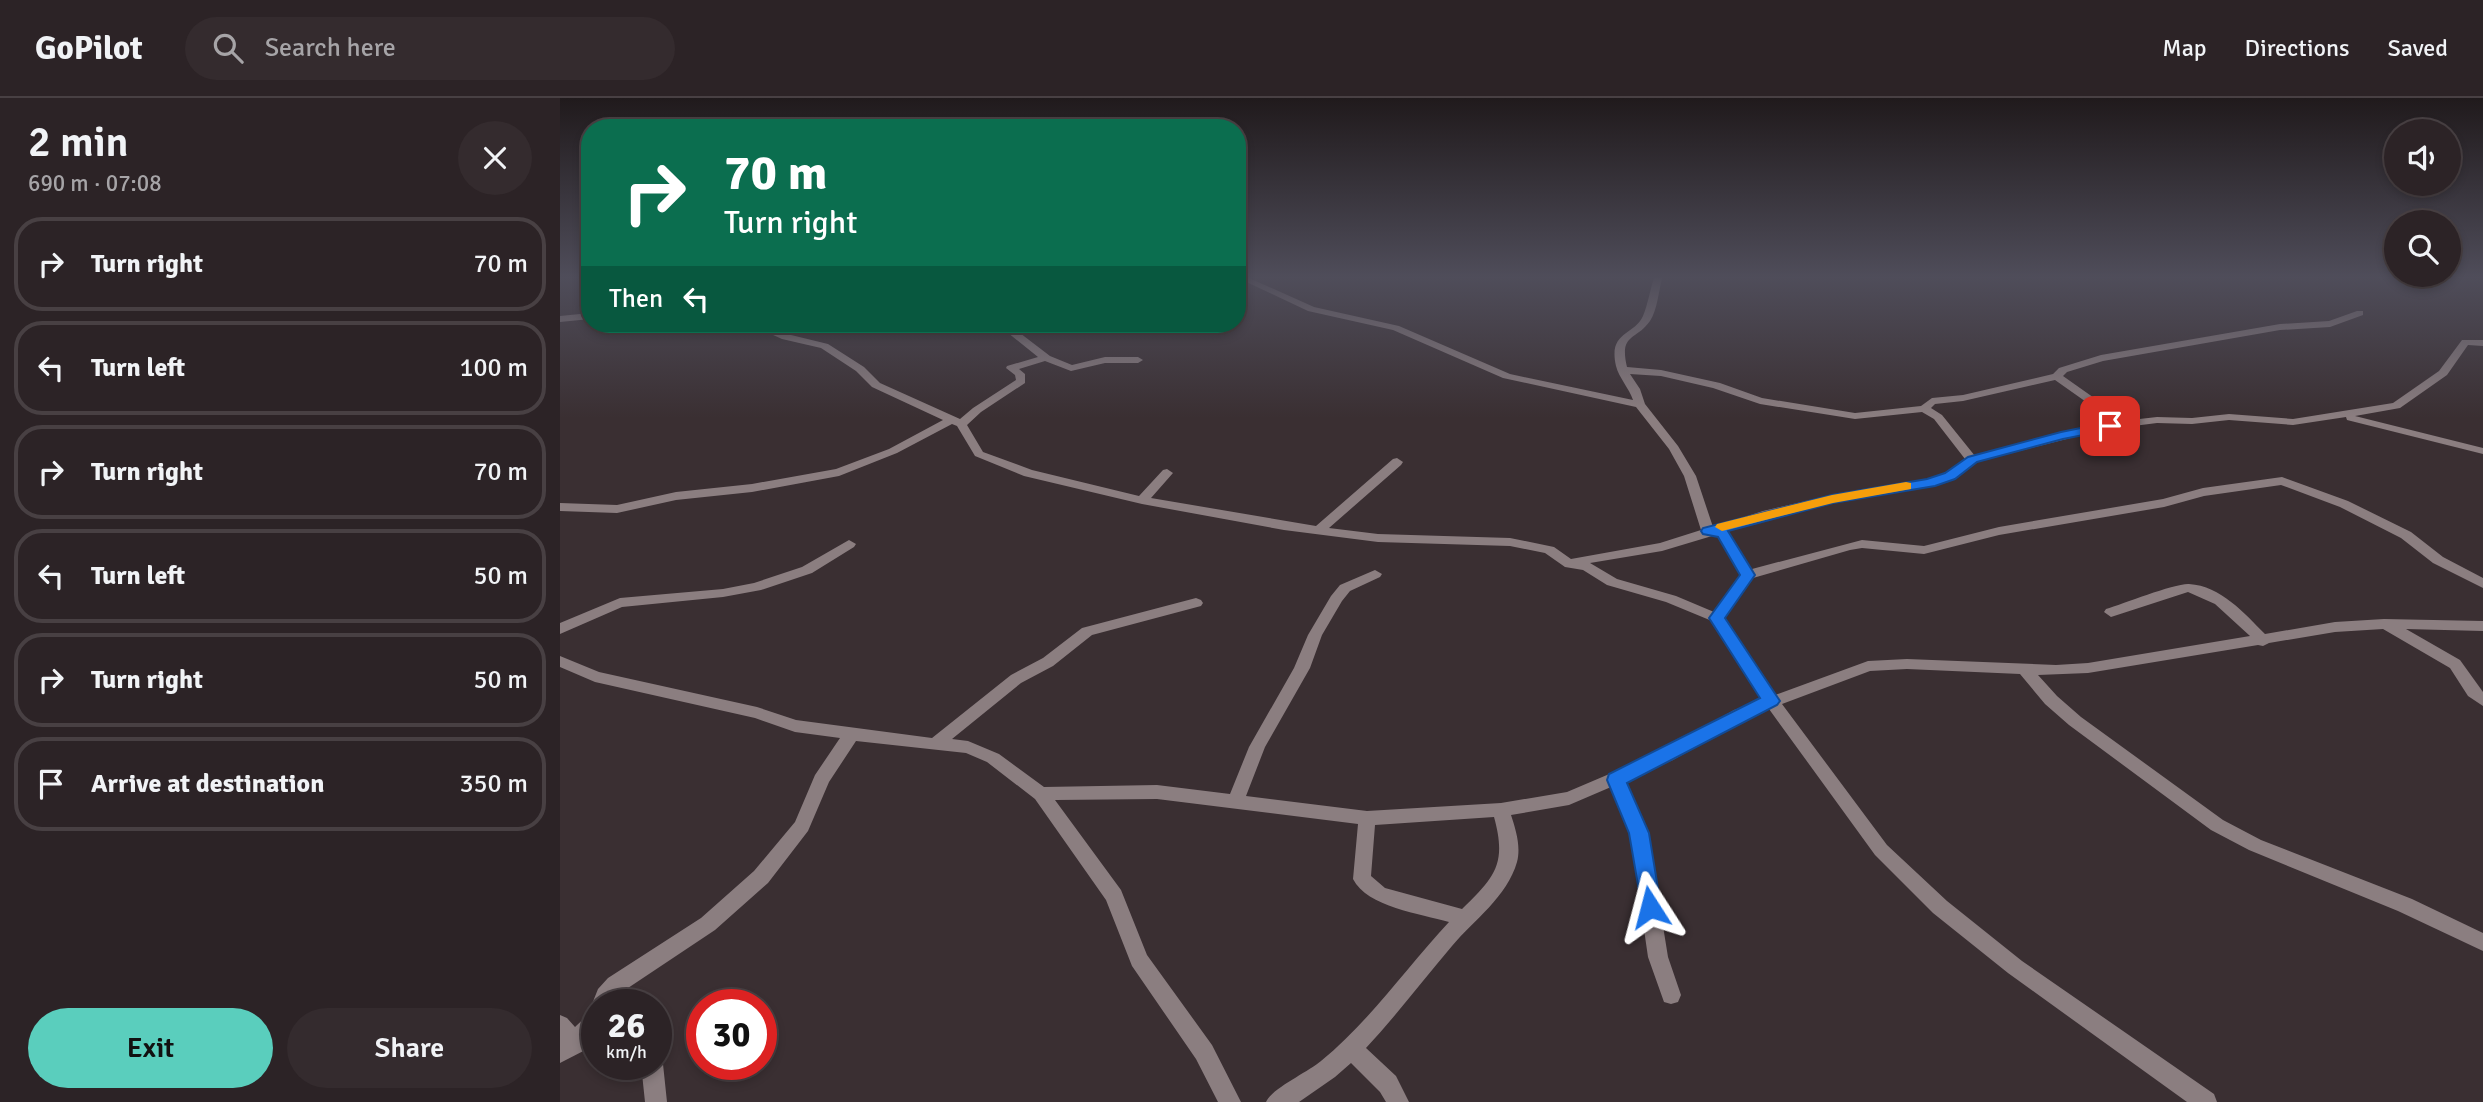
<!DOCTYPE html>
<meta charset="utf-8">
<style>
body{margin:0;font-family:Signika,sans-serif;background:#342b2e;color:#f1f3f6;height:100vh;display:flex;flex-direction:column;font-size:26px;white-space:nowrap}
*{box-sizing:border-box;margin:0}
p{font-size:23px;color:#a6a4a7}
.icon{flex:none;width:38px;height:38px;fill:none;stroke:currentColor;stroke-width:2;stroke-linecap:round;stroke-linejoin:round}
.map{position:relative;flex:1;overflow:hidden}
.panel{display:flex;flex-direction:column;background:#2c2326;width:560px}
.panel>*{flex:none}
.guide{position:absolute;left:21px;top:21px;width:665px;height:214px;border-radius:28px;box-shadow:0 4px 10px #0003,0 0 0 2px #484043;background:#0b6e4f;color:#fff;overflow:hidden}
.controls{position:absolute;left:1824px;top:21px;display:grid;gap:14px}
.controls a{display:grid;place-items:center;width:77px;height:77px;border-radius:50%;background:#2c2326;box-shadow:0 4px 10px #0003,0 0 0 2px #484043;font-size:35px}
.speed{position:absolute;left:21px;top:891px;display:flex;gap:14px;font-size:35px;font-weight:700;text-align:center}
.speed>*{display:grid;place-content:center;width:91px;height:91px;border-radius:50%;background:#2c2326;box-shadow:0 4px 10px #0003,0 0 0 2px #484043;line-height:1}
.speed small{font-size:18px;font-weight:400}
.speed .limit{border:10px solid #d22;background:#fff;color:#111}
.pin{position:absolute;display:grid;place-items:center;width:60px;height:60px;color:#fff;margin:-30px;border-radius:14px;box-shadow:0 4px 10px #0006}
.me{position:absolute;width:77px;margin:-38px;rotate:351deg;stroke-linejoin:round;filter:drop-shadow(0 0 5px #0008)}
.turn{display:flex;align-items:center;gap:24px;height:147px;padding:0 28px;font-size:32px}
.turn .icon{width:91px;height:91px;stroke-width:2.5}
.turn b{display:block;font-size:49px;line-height:60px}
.then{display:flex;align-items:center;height:66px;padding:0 28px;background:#0003;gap:14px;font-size:26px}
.round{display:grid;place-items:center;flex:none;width:74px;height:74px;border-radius:37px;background:#342b2e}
.head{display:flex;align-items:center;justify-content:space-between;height:119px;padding:0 28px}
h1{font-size:42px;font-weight:600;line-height:52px}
.action{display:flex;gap:14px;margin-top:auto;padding:14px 28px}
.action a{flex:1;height:80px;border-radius:42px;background:#5acebd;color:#111;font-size:28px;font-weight:600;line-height:80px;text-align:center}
.action a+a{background:#342b2e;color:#f1f3f6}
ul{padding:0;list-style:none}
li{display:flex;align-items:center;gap:21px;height:94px;margin:0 14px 10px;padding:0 14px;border:4px solid #484043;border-radius:28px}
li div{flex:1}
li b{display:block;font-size:26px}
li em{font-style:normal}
header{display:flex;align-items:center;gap:42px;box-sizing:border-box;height:98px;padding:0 35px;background:#2c2326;border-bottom:2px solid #484043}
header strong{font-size:33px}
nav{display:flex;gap:38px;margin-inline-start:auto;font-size:24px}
.search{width:490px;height:63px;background:#342b2e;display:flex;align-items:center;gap:18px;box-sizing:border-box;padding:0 24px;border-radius:38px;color:#a6a4a7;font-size:26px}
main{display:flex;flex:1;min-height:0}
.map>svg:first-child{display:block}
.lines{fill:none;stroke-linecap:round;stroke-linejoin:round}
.minor{fill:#8b7e80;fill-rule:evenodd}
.route{fill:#1a73e8;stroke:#114b97;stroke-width:2}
.slow{fill:#f59e0b}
</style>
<header>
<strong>GoPilot</strong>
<div class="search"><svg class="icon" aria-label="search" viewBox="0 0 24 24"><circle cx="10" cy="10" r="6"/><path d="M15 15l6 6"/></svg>Search here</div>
<nav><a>Map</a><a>Directions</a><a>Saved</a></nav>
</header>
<main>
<section class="panel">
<div class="head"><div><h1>2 min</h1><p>690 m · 07:08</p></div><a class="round"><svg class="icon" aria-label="close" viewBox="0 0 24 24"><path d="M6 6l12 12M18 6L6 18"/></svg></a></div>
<ul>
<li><svg class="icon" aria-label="right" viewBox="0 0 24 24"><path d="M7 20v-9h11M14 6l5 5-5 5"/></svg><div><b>Turn right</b></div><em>70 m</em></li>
<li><svg class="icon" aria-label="left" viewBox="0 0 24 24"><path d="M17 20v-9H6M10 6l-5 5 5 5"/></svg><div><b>Turn left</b></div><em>100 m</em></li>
<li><svg class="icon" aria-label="right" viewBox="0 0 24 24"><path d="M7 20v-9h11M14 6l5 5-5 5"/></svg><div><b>Turn right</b></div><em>70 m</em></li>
<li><svg class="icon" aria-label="left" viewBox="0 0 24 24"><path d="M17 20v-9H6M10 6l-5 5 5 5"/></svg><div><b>Turn left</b></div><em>50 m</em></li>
<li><svg class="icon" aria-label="right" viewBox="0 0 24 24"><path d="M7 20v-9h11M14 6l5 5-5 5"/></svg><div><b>Turn right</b></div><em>50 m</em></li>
<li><svg class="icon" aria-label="arrive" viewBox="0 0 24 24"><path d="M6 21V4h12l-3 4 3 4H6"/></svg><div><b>Arrive at destination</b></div><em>350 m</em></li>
</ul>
<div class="action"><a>Exit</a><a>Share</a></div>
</section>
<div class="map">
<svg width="1923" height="1004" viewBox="0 0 1923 1004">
<rect width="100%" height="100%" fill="#3a2f32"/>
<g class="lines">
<path class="minor" d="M678 180H689L754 209 839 228 950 276 1073 302C1069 290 1059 280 1056 268 1048 233 1074 238 1083 218 1088 206 1090 192 1094 180H1102C1099 192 1097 213 1090 223 1076 243 1059 235 1067 269L1101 272 1160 285 1202 300 1295 315 1361 308 1372 300 1403 297 1493 276 1499 270 1541 257 1720 226 1769 223 1797 213H1803V217L1770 229 1720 232 1543 263 1507 274 1503 278 1537 302 1553 324 1597 319 1632 320 1669 316 1733 321 1833 305 1879 273 1902 242H1923V248L1908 247 1887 277 1840 310 1795 318 1923 350V356L1787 322 1786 319 1733 327 1669 322 1632 326 1597 325 1542 332 1416 364 1394 381 1374 388 1272 405 1211 419 1166 433 1192 471 1302 442 1364 448 1439 429 1603 401 1643 390 1722 379 1788 403 1851 434 1883 459 1923 480V490L1873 465 1841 440 1780 409 1721 387 1644 398 1604 409 1439 437 1364 456 1302 450 1290 452 1193 480 1164 520 1215 597 1308 563 1347 561 1496 567 1528 565 1690 538 1655 506 1628 494 1551 519 1544 514 1546 511C1563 506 1615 485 1629 486 1661 488 1684 515 1705 536L1775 524 1824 521 1923 523V533L1846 531 1900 562 1923 594V608L1908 598 1890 570 1823 531 1775 534 1709 545 1703 548 1698 547 1528 575 1478 577 1497 598 1521 619 1663 722 1701 742 1852 801 1923 835V853L1838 813 1689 752 1651 732 1509 627 1485 606 1460 576 1347 571 1310 573 1222 606 1327 747 1387 803 1462 863 1654 996 1657 1004H1627L1448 875 1373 815 1315 757 1209 611 1186 620 1113 662 1065 683 1088 735 1108 859 1121 897 1118 904 1111 906 1104 904 1088 859 1070 735 1051 689 1009 707 951 717C956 732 961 749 957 764 947 799 914 822 892 848 863 882 836 918 806 950L836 978 849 1004H826L820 994 791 965 775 979 739 1004H706C711 991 748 974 761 963 810 923 846 870 889 824 861 816 807 809 793 781L798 726 597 701 495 702 561 792 587 857 652 947 681 1004H658L636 961 572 868 546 802 475 701 427 664 406 655 296 643 269 684 248 733 208 785 155 832 62 894 52 906H37V946L0 965V917L7 920 15 929 34 911 32 906 38 891 48 880 141 820 194 773 235 724 255 677 280 640 235 634 195 620 35 584 0 569V558L39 574 197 609 236 622 372 640 451 577 483 560 522 530 636 500 641 502 643 505 641 508 532 537 493 568 461 585 392 641 408 643 439 656 484 689 597 687 670 696 689 649 734 570 748 537 771 498 780 487 815 472 822 476 820 479 790 493 782 503 762 537 750 570 705 649 686 698 807 713 941 705 1007 694 1101 654 1174 612 1202 602 1152 523 1106 504 1047 487 1023 472 1005 469 985 455 950 448 818 444 724 432 582 406 464 378 415 358 397 328 392 326 337 355 279 378 192 394 116 402 57 415 0 413V405L57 407 116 394 192 386 276 371 329 351 383 322 312 289 296 273 261 250 222 241 189 226H202L218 233 241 226H255L227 236 268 246 304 269 320 285 400 321 413 310 456 282 455 277 446 270 447 268 478 259 437 226H448L490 258 512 267 545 259H578L583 262 578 265H545L511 273 485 263 459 271 465 276V285L421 314 407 327 423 354 472 372 579 398 603 372 607 371 613 375 591 400 756 428 833 361 837 360 843 364 841 367 769 430 818 436 950 440 994 449 1011 461 1100 445 1141 432 1124 378 1109 351 1076 309 943 280 833 232 748 213ZM1070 276 1101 278 1153 290 1200 306 1295 321 1362 314 1374 321 1405 361 1386 375 1368 382 1272 397 1203 413 1153 429 1136 378 1118 348 1085 306 1080 291ZM1495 282 1529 306 1543 326 1415 358 1382 317 1371 310 1375 306 1403 303ZM1152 438 1158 439 1181 477 1154 514 1116 498 1057 481 1030 465 1102 453ZM934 719C947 766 935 779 902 811L825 790 811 778 815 727Z
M30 215V221L0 224V218Z
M289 442 296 446 294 449 252 475 201 492 163 499 62 509 0 536V525L60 500 163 491 194 485 242 469Z
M96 957 100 959 103 966 107 1004H85L81 966H96Z"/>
</g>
<linearGradient id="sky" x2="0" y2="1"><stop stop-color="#201a1c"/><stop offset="0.56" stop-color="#4f4d5a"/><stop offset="1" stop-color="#4f4d5a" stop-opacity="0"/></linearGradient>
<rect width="1923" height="320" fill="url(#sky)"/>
<path class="route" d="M1550 324 1556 328 1554 331 1503 341 1417 364 1395 381 1375 388 1273 405 1168 433 1195 477 1165 520 1220 603 1217 607 1067 685 1089 735 1101 809 1098 816 1090 818 1083 816 1069 735 1047 682 1049 676 1200 600 1149 520 1180 477 1158 439 1143 436 1141 433 1143 430 1272 397 1367 381 1385 375 1408 359 1501 334Z"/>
<path class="slow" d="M1346 384 1351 385V391L1273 405 1162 433 1155 429 1157 426 1272 397Z"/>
</svg>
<div class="controls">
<a><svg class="icon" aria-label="sound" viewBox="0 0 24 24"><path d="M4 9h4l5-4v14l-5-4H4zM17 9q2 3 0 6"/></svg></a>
<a><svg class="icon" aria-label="search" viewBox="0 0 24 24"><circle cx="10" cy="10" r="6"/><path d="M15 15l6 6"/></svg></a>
</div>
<div class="speed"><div>26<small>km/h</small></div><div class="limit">30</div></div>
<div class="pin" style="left:1550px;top:328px;background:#d93025"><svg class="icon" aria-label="arrive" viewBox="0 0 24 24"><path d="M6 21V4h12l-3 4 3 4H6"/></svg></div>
<svg class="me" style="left:1090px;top:809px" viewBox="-20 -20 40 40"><path d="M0-17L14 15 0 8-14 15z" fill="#1a73e8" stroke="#fff" stroke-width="4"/></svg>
<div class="guide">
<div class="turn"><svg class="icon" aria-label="right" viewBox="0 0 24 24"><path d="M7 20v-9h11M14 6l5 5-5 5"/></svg><div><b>70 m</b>Turn right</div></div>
<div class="then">Then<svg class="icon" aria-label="left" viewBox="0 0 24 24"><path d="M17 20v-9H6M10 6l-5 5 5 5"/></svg></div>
</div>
</div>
</main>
